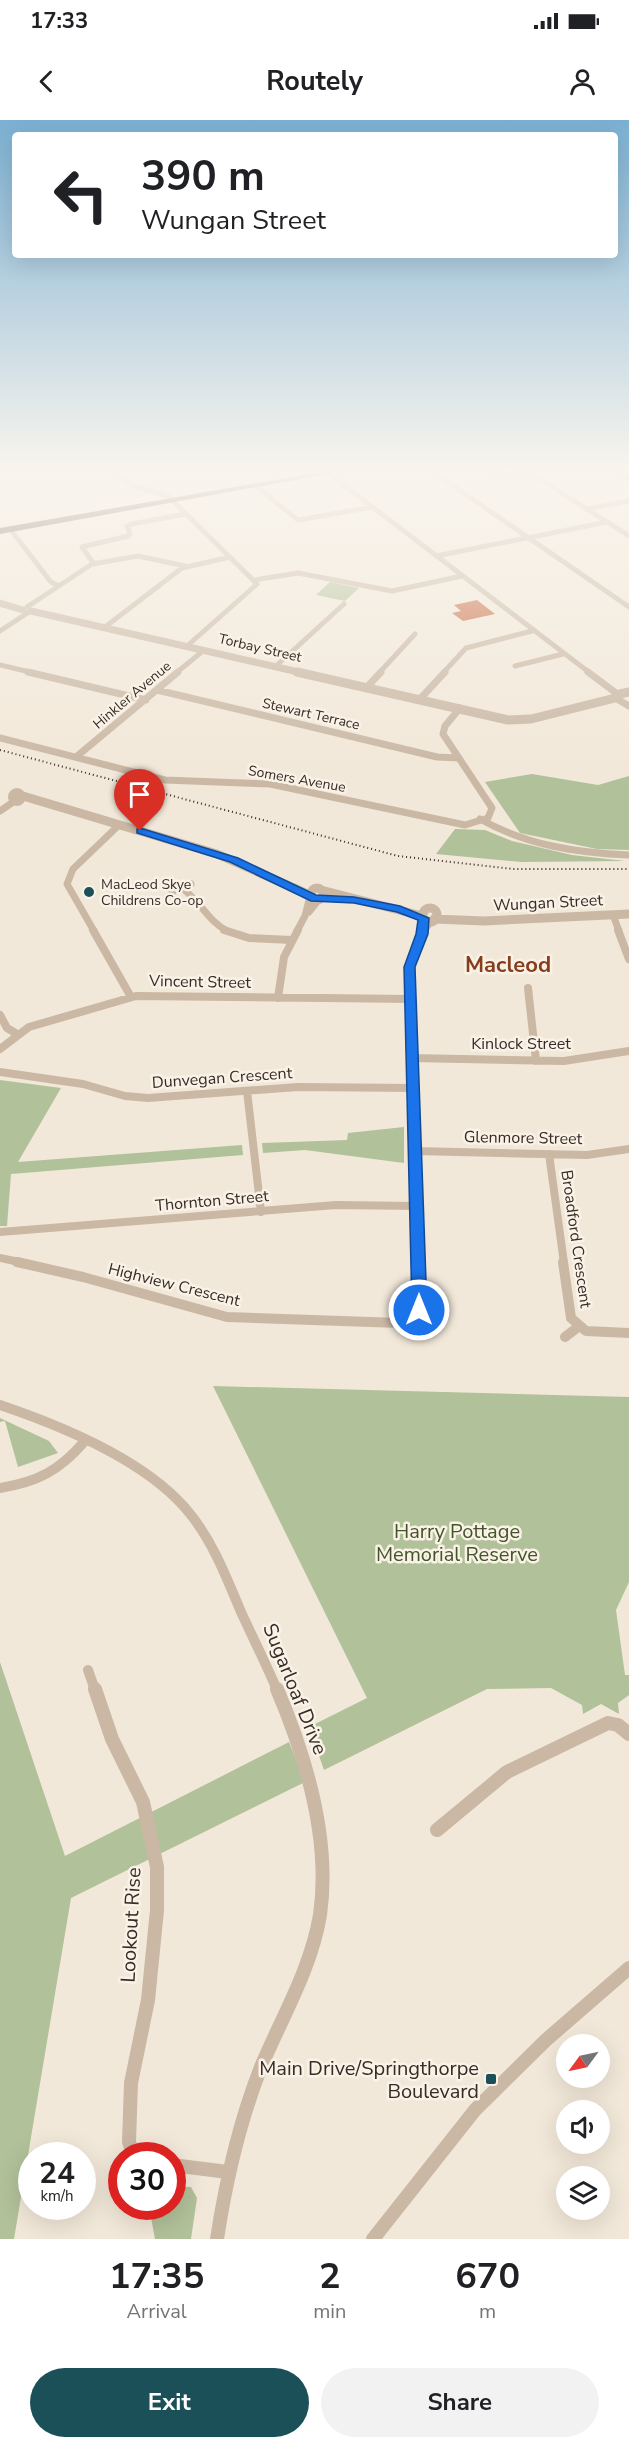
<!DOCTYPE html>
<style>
body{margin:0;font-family:"Nunito Sans",sans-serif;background:#f2f2f2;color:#202124;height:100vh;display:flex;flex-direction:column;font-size:22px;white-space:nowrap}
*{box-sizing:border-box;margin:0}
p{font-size:20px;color:#757577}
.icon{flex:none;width:33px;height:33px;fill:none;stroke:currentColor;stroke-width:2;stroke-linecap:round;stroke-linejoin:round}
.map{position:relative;height:2119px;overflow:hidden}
.details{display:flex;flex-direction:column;background:#fff;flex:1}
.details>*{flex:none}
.banner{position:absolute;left:12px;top:12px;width:606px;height:126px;border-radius:6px;box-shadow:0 6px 24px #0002;background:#fff;color:#202124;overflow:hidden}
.needle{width:39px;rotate:237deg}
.buttons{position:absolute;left:556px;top:1914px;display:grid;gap:12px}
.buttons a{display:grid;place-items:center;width:54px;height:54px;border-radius:50%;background:#fff;box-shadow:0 6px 24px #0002;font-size:30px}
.speed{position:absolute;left:18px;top:2022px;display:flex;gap:12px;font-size:30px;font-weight:700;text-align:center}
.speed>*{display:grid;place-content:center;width:78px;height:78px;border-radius:50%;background:#fff;box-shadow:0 6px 24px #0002;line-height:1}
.speed small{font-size:15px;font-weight:400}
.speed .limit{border:9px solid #d22;background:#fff;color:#111}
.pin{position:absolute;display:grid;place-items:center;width:51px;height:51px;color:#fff;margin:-62px -26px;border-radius:50% 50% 50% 0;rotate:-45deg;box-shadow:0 0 6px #0007}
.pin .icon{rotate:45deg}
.me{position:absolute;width:66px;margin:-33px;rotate:0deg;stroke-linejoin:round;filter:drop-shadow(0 0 4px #0008)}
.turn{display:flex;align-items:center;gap:21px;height:126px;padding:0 30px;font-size:27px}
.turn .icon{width:78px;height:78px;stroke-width:2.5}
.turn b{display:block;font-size:42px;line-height:51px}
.eta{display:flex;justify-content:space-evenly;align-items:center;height:102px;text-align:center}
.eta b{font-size:36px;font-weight:700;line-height:42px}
.action{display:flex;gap:12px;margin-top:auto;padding:12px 30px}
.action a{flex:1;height:69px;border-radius:36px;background:#1b5058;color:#fff;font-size:24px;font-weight:700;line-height:69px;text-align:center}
.action a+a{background:#f2f2f2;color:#202124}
.status{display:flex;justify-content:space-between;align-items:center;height:42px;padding:0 30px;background:#fff;direction:ltr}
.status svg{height:16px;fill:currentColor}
header{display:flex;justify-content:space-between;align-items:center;height:78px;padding:0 30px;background:#fff;font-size:27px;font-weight:700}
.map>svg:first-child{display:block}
.green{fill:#b1c199}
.building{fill:#c96a41}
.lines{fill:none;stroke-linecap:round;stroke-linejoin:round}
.minor-far4{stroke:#cab8a5;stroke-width:5}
.minor-far3{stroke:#cab8a5;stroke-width:7}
.minor-far2{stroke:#cab8a5;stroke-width:8}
.minor-far1{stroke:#cab8a5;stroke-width:10}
.minor{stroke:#cab8a5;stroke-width:14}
.tertiary-far1{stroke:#cab8a5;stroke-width:7}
.tertiary{stroke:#cab8a5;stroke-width:9}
.trunk{fill:#68564a;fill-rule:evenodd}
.rail{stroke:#362c27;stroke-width:2;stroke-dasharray:1 3;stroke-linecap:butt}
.route{fill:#1a73e8;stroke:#114b97;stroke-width:1.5}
.poi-dot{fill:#1b5058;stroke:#faf2e6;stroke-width:2}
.labels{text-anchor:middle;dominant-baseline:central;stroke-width:5;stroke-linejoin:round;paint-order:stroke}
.far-street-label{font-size:14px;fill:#362c27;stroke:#faf2e6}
.far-poi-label{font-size:14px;fill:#362c27;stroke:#faf2e6;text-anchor:start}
.street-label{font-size:16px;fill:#362c27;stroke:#faf2e6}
.near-park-label{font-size:20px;fill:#42552a;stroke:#faf2e6}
.near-street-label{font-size:20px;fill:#362c27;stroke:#faf2e6}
.near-poi-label{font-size:20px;fill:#362c27;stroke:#faf2e6;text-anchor:end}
.district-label{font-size:22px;font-weight:bold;fill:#863e1e;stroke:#faf2e6}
</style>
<div class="status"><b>17:33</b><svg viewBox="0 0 49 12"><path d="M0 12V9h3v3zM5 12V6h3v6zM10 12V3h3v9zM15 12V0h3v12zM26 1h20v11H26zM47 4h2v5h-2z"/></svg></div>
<header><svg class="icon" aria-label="back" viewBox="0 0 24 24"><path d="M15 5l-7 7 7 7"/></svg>Routely<svg class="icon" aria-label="person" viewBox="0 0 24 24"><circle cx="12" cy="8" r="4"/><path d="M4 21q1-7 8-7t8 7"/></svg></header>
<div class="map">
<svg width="629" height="2119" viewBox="0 0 629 2119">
<rect width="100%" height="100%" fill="#f2e8d9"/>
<path class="green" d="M330 462 359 468 345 481 316 475Z
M532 654 598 665 629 656V730L597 729 520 713 485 662Z
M455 709 485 710 512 721 572 735 625 741 522 742 436 734Z
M0 960 61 968 18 1042 242 1025 243 1035 11 1054 7 1106H0Z
M404 1007V1043L305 1030 263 1033 262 1023 347 1020 348 1013Z
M213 1266 629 1277V1462L616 1490 625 1555H629V1575L618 1583 619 1594 601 1584 583 1594 582 1585 551 1568 487 1569 324 1650 309 1607 367 1578Z
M0 1298 49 1321 58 1333 18 1347 5 1301 0 1302Z
M0 1542 65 1736 289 1622 305 1662 71 1778 14 2119H0Z
M173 2066 191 2067 197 2078 191 2119H155L149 2087 172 2086Z"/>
<path class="building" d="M477 480 495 494 463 501 452 493 461 491 454 485Z"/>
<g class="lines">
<path class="minor-far4" d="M115 352 131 365 168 376 257 464 187 526
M433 352 629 487
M490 352 501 356 531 352
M529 352 629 416
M617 352 629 359
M328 353 590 553
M256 366 298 400 372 387
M587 389 629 381
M10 409 51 462 59 466
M436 436 607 402
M94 444 82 427 128 416 130 414 127 406 132 404 186 394
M254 460 298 453 392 471 462 456
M27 487 92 444 138 436 185 446
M105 507 182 448 230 437
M0 511 29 492
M0 545 34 553
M276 546 344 484
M515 546 563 534
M176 553 204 530
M379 553 415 514
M443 553 466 528 532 511"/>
<path class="minor-far3" d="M28 552 146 580
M588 552 616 573
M367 567 381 552
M157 570 437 637 459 638
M420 579 445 552
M617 579 629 586
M0 618 165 660 270 664 465 705 488 698 492 688 443 614 445 606 460 588
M76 637 178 552
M0 691 16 680
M480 699C526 725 577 733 629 735
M183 769C200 781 208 801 227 811
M172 772 191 764
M309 792 320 778
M613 795 619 811
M94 811 67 764 73 749 119 705
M297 811 305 796 310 776
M424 811 432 800"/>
<path class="minor-far2" d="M93 810 131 877
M224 810 249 818 292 820
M618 810 629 839
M528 868 536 941
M278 878 284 837 298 810
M0 895 7 908 17 914
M0 929 29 907 136 876 411 879
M412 938 564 941 629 931
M0 952 83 964 125 976 148 978 298 967 413 968
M247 971 261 1092
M415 1031 587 1035 629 1029
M549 1034 564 1143
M0 1112 336 1085 417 1086
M0 1138 24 1143
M419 1143 410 847 425 810"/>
<path class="minor-far1" d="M17 1142 83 1157 227 1197 400 1203 415 1197 420 1182 419 1142
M563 1142 571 1198 586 1211 629 1213
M414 1198 426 1209
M565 1217 578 1207
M0 1285C62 1306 150 1342 191 1395 214 1424 227 1459 241 1492 253 1518 266 1544 277 1570
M0 1368C37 1362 59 1351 84 1322
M88 1550 95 1570"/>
<path class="minor" d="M95 1569 112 1619 143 1682 157 1747V1790L148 1880 131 1963 129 2022 134 2036
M437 1710 507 1652 608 1603 618 1605 629 1614
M172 2045 228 2052
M217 2119C226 2060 239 2003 261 1947 282 1897 311 1849 320 1795 331 1719 306 1637 277 1569
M373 2119 475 1990 546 1920 629 1848"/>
<path class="tertiary-far1" d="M0 483 23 490
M31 491 303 553"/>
<path class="tertiary" d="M297 552 508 600 531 599 615 578
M620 574 629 572
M12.5 677a4.5 4.5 0 1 1 9 0a4.5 4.5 0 1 1-9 0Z
M23 676 217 734 310 775
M311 774a6 6 0 1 1 12 0a6 6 0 1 1-12 0Z
M325 771 422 796
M423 795a7 7 0 1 1 14 0a7 7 0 1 1-14 0Z
M434 799 484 801 629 794"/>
<path class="trunk" d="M321 352H338L0 414V408Z"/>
<path class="rail" d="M0 630 398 736 513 749H629"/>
</g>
<linearGradient id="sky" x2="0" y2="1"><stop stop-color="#7bb0d2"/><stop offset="0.54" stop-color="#f9f5ee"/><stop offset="1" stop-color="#f9f5ee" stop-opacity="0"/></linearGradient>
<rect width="629" height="648" fill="url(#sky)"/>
<path class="route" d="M140 708 238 738 316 775 354 777 400 786 429 798 428 814 415 847 427 1190 425 1195H414L412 1190 404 847 416 814 418 800 397 792 354 783 311 781 230 742 137 713V709Z"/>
<g class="poi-dot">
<circle cx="89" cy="772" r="6"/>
<rect x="485" y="1953" width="12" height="12" rx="3"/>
</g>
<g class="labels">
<g class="far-street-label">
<text transform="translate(260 528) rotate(13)">Torbay Street</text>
<text transform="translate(132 575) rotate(-40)">Hinkler Avenue</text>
<text transform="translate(311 594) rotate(13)">Stewart Terrace</text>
<text transform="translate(297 659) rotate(10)">Somers Avenue</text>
</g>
<g class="far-poi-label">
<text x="101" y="764">MacLeod Skye<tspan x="101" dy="16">Childrens Co-op</tspan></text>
</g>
<g class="street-label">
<text transform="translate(548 783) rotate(-3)">Wungan Street</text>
<text transform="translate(200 862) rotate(1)">Vincent Street</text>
<text x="521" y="924">Kinlock Street</text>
<text transform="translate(222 958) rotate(-4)">Dunvegan Crescent</text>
<text transform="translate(523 1018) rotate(1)">Glenmore Street</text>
<text transform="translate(212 1081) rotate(-5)">Thornton Street</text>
<text transform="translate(576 1119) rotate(82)">Broadford Crescent</text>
<text transform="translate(174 1165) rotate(14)">Highview Crescent</text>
</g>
<g class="near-park-label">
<text x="457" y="1411">Harry Pottage<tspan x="457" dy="23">Memorial Reserve</tspan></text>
</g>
<g class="near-street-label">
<text transform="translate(295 1569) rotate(68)">Sugarloaf Drive</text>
<text transform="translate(131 1805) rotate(-87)">Lookout Rise</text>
</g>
<g class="near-poi-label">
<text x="479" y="1948">Main Drive/Springthorpe<tspan x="479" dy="23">Boulevard</tspan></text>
</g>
<g class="district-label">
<text x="508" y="845">Macleod</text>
</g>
</g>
</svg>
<div class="buttons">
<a><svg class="needle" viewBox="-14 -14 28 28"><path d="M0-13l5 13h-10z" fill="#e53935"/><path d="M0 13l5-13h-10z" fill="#757577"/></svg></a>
<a><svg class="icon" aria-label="sound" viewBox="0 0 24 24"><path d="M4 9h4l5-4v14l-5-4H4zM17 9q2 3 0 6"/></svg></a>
<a><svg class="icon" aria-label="layers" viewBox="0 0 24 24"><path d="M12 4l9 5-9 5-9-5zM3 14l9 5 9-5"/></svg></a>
</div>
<div class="speed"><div>24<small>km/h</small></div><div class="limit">30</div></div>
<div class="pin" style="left:140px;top:711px;background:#d93025"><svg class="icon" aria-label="arrive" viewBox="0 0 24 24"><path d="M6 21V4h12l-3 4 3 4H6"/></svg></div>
<svg class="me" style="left:419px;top:1190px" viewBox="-20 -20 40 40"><circle r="17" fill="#1a73e8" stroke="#fff" stroke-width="3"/><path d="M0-11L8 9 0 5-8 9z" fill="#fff"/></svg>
<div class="banner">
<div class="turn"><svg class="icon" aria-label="left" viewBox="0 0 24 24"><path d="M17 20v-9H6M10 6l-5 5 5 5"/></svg><div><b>390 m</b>Wungan Street</div></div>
</div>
</div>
<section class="details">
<div class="eta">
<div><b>17:35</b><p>Arrival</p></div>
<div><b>2</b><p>min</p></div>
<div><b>670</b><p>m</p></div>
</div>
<div class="action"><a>Exit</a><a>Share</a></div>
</section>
